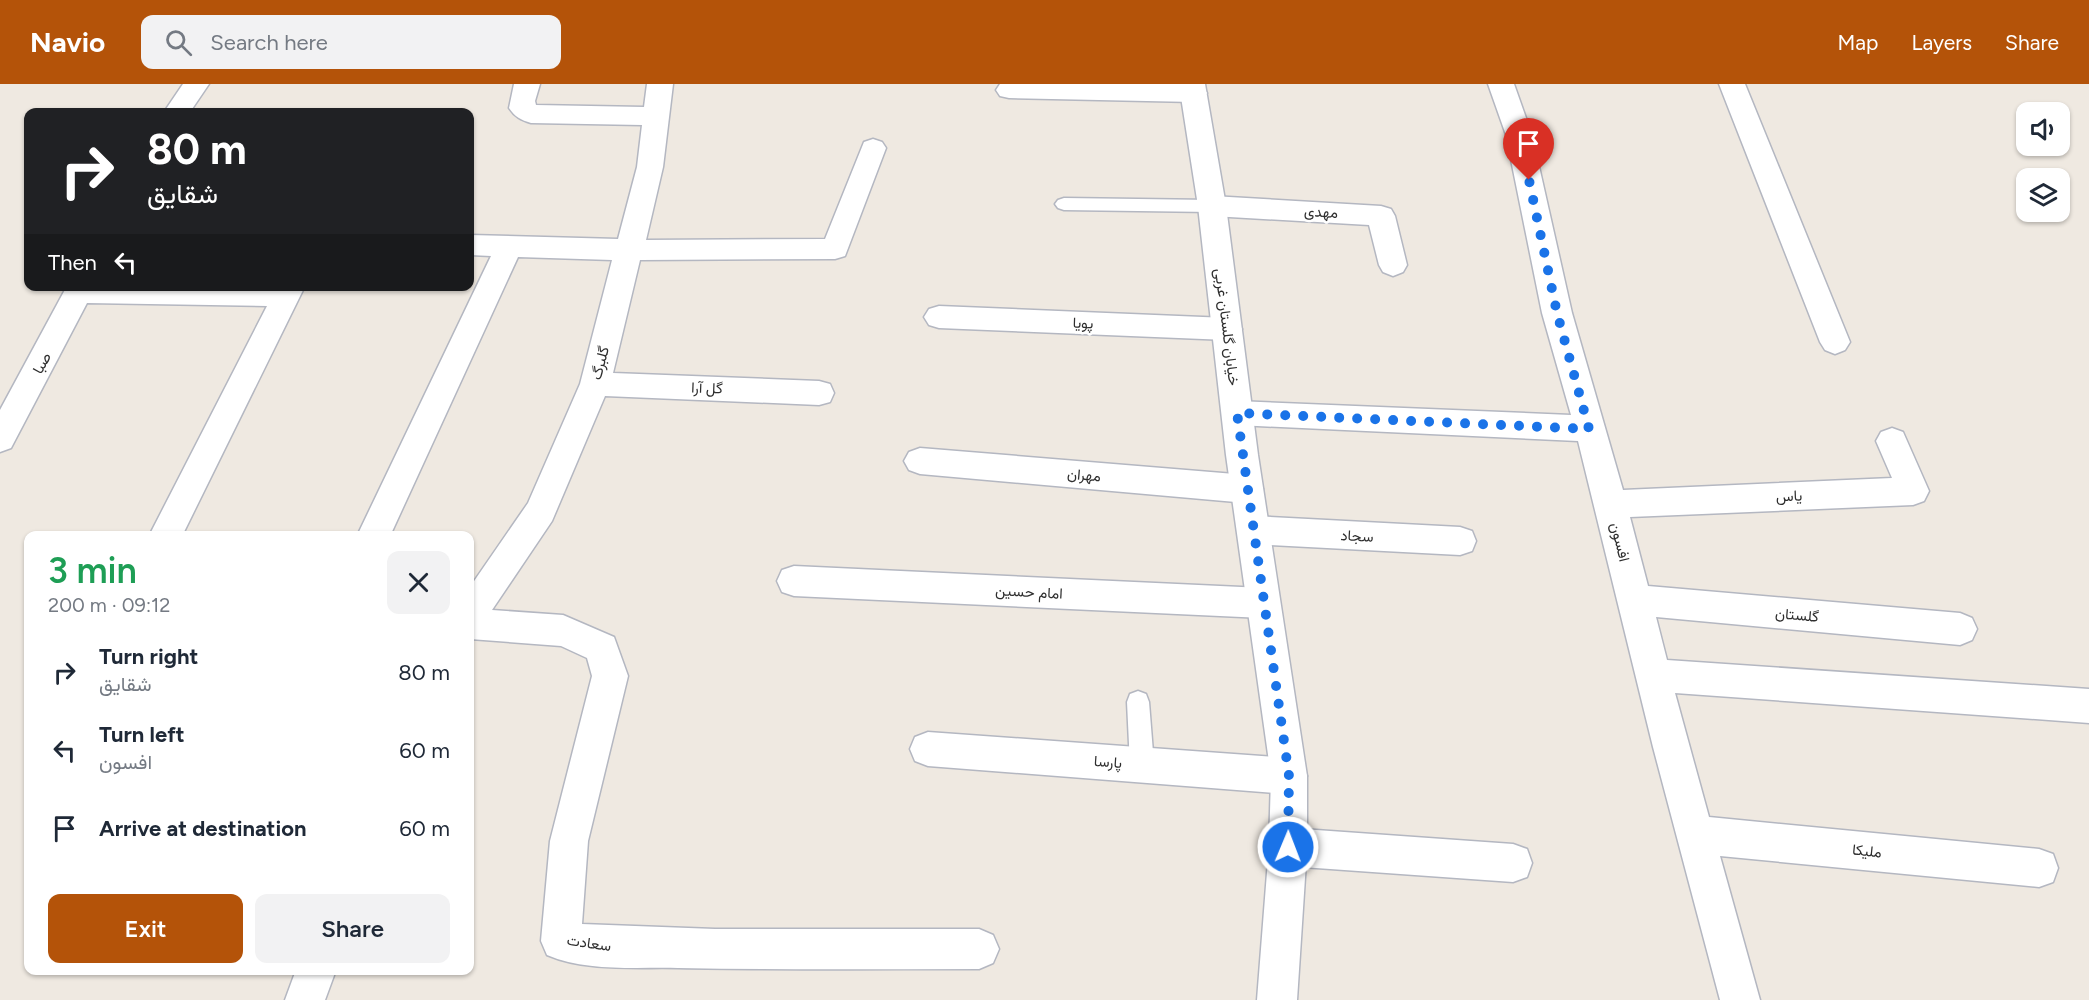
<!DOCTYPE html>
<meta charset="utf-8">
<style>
body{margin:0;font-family:Figtree,Vazirmatn,sans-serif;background:#f2f2f3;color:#1f2937;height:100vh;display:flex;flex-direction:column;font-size:22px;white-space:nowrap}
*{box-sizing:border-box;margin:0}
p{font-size:20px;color:#747a83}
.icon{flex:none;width:33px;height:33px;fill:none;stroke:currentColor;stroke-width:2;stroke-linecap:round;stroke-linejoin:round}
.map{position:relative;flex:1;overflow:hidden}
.panel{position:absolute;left:24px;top:447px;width:450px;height:444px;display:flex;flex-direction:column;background:#fff;border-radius:12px;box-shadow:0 2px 4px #0004}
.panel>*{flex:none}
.top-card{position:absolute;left:24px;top:24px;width:450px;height:183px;border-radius:12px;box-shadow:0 2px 4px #0004;background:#202124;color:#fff;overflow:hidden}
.tools{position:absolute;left:2016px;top:18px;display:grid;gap:12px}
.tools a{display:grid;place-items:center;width:54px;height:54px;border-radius:12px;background:#fff;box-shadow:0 2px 4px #0004;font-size:30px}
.pin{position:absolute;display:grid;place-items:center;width:51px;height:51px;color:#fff;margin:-62px -26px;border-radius:50% 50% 50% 0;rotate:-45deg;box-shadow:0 0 6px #0007}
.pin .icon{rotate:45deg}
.me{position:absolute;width:66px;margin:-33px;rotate:1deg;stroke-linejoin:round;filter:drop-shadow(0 0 4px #0008)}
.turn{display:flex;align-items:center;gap:21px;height:126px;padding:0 24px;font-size:27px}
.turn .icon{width:78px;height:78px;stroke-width:2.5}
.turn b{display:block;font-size:42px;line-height:51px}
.then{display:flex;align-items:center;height:57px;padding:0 24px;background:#0003;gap:12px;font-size:22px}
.round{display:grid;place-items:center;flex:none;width:63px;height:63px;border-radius:12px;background:#f2f2f3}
.summary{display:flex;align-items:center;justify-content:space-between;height:102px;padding:0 24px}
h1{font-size:36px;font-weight:600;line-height:45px;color:#1e9e55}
.cta{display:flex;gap:12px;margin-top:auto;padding:12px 24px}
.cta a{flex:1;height:69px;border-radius:12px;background:#b45309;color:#fff;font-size:24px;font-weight:600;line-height:69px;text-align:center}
.cta a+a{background:#f2f2f3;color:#1f2937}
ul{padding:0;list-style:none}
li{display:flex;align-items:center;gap:18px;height:78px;padding:0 24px}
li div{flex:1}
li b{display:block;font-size:22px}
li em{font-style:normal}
header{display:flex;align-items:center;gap:36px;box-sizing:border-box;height:84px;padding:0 30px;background:#b45309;color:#fff}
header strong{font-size:28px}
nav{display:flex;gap:33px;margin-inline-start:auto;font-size:21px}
.search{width:420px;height:54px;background:#f2f2f3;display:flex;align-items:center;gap:15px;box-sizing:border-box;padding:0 21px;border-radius:12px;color:#747a83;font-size:22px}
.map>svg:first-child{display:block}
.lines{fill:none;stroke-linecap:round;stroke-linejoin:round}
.service-casing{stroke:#b4b7c1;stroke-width:3}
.minor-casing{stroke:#b4b7c1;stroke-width:3}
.tertiary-casing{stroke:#b4b7c1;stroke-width:3}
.service{fill:#fff;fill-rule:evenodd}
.minor{fill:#fff;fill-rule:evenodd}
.tertiary{fill:#fff;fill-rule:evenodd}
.route{stroke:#1a73e8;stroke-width:10;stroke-dasharray:0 18}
.labels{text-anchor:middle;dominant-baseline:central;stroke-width:5;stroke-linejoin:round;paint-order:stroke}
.street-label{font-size:15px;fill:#2e2e2e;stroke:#fff}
</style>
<header>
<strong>Navio</strong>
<div class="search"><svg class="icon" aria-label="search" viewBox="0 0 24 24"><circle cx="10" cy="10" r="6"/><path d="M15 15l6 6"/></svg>Search here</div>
<nav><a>Map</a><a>Layers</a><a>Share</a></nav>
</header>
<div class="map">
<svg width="2089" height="916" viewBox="0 0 2089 916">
<rect width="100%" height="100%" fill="#efe9e1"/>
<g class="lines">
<g class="service-casing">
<path id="service" d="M1064 114 1212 116 1218 118 1221 122 1218 126 1212 128 1064 126 1058 124 1055 120 1058 116Z
M1138 607 1146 610 1149 618 1154 681 1150 689 1142 692 1134 689 1130 681 1127 618 1130 610Z"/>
</g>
<g class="minor-casing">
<path id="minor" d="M183 0H209L190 28H164Z
M514 0H540L535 17 536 21 644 23 647 0H673L663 83 646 156 825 155 864 58 873 55 882 58 886 64 845 172 835 175 640 176 613 289 819 297 830 300 834 309 830 318 819 321 605 312 552 437 492 526 563 531 614 553 628 592 588 757 582 840 715 845H979L993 851 999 865 993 879 979 885C879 885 778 886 678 884 635 883 587 888 547 871L541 857 550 757 592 592 587 574 561 562 470 555V503L528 419 580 300 612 176 518 173 390 452H357L491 172 470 171V151L618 155 637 83 642 41 531 39C521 36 515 33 509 24Z
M1000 0H1194L1203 3 1207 9 1203 15 1194 18 1009 14 1000 12 996 6Z
M1488 0H1514L1532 51 1572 229 1623 406 1892 394 1876 357 1881 348 1892 344 1903 348 1929 407 1924 417 1913 421 1630 433 1648 502 1960 529 1972 534 1977 545 1972 556 1960 561 1656 533 1667 576 2089 605V639L1675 609 1709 733 2039 765 2053 770 2058 784 2053 798 2039 803 1720 772 1760 916H1720L1653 663 1578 357 1237 341 1226 338 1222 329 1226 320 1237 317 1571 331 1542 229 1506 51Z
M1719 0H1745L1850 258 1845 266 1835 270 1825 266 1820 258Z
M1212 112 1381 122 1391 125 1395 132 1407 181 1403 188 1393 192 1383 188 1379 181 1369 141 1212 132 1202 129 1198 122 1202 115Z
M67 202H305L182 452H149L267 222 87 219 11 364 0 368V326Z
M939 222 1227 234 1237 237 1242 245 1237 253 1227 256 939 244 929 241 924 233 929 225Z
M920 364 1247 391 1258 395 1263 405 1258 415 1247 419 920 390 909 386 904 377 909 368Z
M1253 432 1460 443 1472 447 1476 457 1472 467 1460 471 1253 460 1241 456 1237 446 1241 436Z
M794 482 1263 504 1275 508 1280 519 1275 530 1263 534 794 512 782 508 777 497 782 486Z
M928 648 1289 674 1302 679 1307 692 1302 705 1289 710 928 682 915 677 910 665 915 653Z
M1288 744 1513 760 1527 765 1532 779 1527 793 1513 798 1288 782 1275 776 1269 763 1275 750Z
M296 886H336L325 916H285Z"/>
</g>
<g class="tertiary-casing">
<path id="tertiary" d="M1179 0H1205L1226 122 1258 371 1307 692V763L1297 916H1257L1269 763 1271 692 1226 371 1198 122Z"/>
</g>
<use href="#service" class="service"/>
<use href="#minor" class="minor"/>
<use href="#tertiary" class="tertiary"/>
</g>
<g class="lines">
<path class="route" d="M1288 763 1289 692 1237 329 1589 345 1557 229 1529 96"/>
</g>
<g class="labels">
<g class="street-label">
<text transform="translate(1321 128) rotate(4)">مهدی</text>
<text transform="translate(1083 239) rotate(2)">پویا</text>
<text transform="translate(1227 243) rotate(83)">خیابان گلستان غربی</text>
<text transform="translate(42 279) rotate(-61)">صبا</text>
<text transform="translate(600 279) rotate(-75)">گلبرگ</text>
<text transform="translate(707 304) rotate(2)">گل آرا</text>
<text transform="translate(1084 391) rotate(5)">مهران</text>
<text transform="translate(1789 412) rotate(-2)">یاس</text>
<text transform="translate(1357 452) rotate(3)">سجاد</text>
<text transform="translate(1620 458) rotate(76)">افسون</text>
<text transform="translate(1029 508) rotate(3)">امام حسین</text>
<text transform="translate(1797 531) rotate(5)">گلستان</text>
<text transform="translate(1108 678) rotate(4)">پارسا</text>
<text transform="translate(1867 767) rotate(6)">ملیکا</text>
<text transform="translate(589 859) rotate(8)">سعادت</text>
</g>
</g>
</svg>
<div class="tools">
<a><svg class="icon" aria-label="sound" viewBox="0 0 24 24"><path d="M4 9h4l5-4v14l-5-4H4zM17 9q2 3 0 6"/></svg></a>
<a><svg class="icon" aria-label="layers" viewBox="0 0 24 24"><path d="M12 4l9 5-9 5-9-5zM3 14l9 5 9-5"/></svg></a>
</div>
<div class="pin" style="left:1529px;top:96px;background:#d93025"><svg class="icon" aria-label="arrive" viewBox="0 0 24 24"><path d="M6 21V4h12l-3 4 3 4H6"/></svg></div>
<svg class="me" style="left:1288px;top:763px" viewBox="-20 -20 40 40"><circle r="17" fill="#1a73e8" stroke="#fff" stroke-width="3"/><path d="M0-11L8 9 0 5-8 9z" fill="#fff"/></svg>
<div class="top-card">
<div class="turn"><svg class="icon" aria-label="right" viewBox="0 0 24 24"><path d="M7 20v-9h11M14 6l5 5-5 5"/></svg><div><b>80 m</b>شقایق</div></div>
<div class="then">Then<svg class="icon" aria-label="left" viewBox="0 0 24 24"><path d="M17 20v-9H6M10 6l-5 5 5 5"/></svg></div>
</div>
<section class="panel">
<div class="summary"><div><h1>3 min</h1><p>200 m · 09:12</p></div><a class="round"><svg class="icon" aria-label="close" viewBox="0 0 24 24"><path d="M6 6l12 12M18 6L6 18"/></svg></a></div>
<ul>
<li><svg class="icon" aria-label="right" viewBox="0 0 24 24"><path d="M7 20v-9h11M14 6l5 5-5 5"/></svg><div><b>Turn right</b><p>شقایق</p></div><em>80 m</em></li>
<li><svg class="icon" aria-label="left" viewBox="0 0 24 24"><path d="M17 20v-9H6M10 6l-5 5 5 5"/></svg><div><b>Turn left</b><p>افسون</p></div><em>60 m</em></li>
<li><svg class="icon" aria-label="arrive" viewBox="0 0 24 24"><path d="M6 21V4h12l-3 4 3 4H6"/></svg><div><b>Arrive at destination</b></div><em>60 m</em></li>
</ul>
<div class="cta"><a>Exit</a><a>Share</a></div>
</section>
</div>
